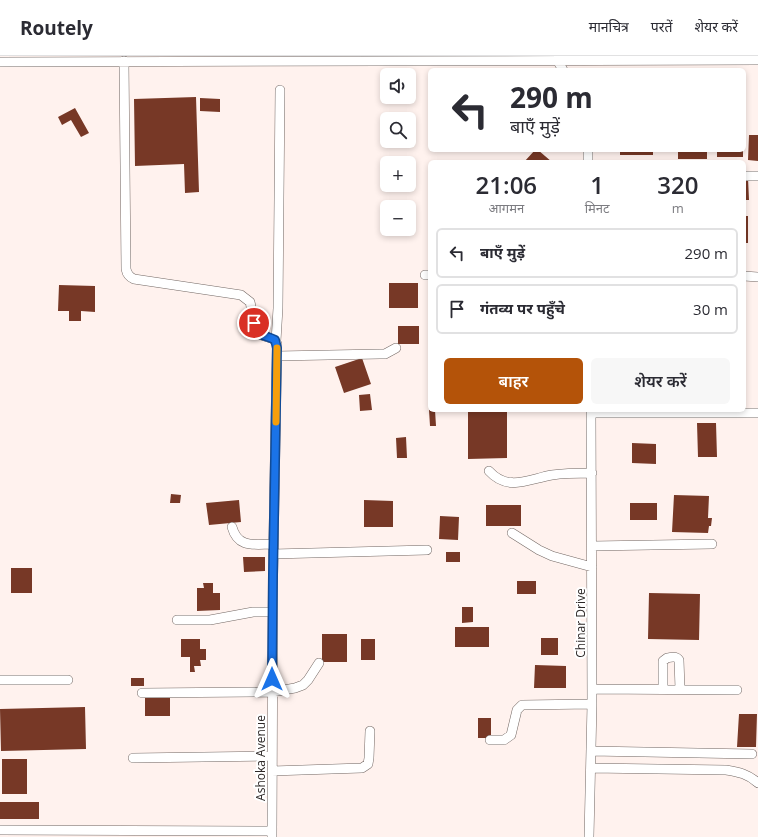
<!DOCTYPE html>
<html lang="hi">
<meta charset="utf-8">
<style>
body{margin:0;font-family:"Open Sans","Noto Sans Devanagari",sans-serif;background:#f7f7f7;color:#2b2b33;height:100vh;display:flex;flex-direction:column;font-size:15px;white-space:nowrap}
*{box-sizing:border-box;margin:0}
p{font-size:13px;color:#7c7c81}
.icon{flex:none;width:22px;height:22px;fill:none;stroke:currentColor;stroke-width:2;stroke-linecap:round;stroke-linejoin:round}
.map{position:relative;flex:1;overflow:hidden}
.panel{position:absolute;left:428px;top:104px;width:318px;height:252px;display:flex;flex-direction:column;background:#fff;border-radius:6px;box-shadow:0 2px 6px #0003}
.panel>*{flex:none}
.banner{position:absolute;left:428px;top:12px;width:318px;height:84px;border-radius:6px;box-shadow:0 2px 6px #0003;background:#fff;color:#2b2b33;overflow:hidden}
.tools{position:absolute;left:380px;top:12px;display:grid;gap:8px}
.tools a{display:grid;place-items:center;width:36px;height:36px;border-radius:6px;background:#fff;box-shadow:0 2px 6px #0003;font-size:20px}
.pin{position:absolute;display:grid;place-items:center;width:34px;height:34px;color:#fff;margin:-17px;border:2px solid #fff;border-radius:50%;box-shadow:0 1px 4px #0007}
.me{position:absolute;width:44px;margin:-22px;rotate:0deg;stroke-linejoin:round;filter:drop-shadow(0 0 3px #0008)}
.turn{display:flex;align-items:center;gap:14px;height:84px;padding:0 16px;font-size:18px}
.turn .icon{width:52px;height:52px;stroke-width:2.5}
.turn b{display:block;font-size:28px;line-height:34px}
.eta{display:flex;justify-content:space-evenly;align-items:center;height:68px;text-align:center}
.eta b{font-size:24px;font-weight:600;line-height:28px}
.cta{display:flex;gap:8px;margin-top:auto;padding:8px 16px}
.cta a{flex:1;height:46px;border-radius:6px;background:#b45309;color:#fff;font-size:16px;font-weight:600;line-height:46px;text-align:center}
.cta a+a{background:#f7f7f7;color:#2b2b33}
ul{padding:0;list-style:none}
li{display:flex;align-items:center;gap:12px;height:50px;margin:0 8px 6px;padding:0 8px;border:2px solid #e1e1e2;border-radius:6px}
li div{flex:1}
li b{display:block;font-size:15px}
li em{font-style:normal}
header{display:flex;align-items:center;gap:24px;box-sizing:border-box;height:56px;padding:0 20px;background:#fff;border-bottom:1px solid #e1e1e2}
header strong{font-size:19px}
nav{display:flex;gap:22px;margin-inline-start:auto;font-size:14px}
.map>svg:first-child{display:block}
.building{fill:#773826}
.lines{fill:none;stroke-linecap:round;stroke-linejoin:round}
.street-casing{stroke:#736864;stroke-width:10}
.street{stroke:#fff;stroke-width:9}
.route-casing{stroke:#114b97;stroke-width:10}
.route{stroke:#1a73e8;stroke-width:7}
.slow{stroke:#f59e0b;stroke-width:7}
.labels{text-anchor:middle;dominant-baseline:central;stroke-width:4;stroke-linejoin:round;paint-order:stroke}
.street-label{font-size:12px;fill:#2d2827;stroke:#fff}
</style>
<header>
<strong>Routely</strong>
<nav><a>मानचित्र</a><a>परतें</a><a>शेयर करें</a></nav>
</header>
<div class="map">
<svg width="758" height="781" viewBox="0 0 758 781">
<rect width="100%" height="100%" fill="#fff2ee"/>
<path class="building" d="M196 41 199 136 185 137 184 108 135 110 134 43Z
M200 42 220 43V56L200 55Z
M75 52 89 77 81 81 71 64 62 69 58 61Z
M749 79H758V105L748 104Z
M535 94H538L552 106H524Z
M620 94H653V99H620Z
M678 94H707V103H678Z
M717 94H743V101H717Z
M744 122H748L749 144H744Z
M744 160H748V187H744Z
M389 227H418V252H389Z
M59 229 95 230V256L81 255V265H69V255H58Z
M398 270H419V288H398Z
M362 302 371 328 344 337 335 311Z
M370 338 372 354 360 355 359 339Z
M429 354H435L436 370H430Z
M468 354H507V402L468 403Z
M697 367H716L717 401H698Z
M406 381 407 402H397L396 382Z
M632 387 656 388V408L632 407Z
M171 438 181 439 180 447H170Z
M674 439 709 440 708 462H712L711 470H709L708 477 672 476Z
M239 444 241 466 209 469 206 447Z
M364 444 393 445V471H364Z
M630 447H657V464H630Z
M486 449H521V470H486Z
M440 460 459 461 458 484 439 483Z
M446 496H460V506H446Z
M243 501H265V515L244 516Z
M11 512H32V537H11Z
M517 525H536V538H517Z
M203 527H213V537H220V554L197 555V532H204Z
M649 537 700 538 699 584 648 583Z
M462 551H473V566L462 567Z
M455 571H489V591H455Z
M322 578H347V606H322Z
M541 582H558V599H541Z
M181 583H200V593H206V604H200L201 610H194L195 616H190V601H181Z
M361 583H375V604H361Z
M535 609 566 610V632H534Z
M131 622H144V630H131Z
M145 642H170V660H145Z
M85 651 86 693 1 695 0 653Z
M739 658H757L756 691H737Z
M478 662H491V682H478Z
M2 703H27V738H2Z
M0 746H39V763H0Z"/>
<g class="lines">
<g class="street-casing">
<path id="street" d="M557 4 563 14
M124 5 126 213C127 218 129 221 134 223L241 239 250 246C253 256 251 272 259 278 264 281 270 281 275 284L277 288 273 519 272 781
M0 6 758 4
M588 94V106
M744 120H758
M425 219H430
M744 220 758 221
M276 285 278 252 280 34
M277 300 380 298H385L396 292
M591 357H758
M489 415C508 436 529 423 552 419 565 417 579 417 592 417
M232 471C238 493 255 488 273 488
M512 477 539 494 552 500 592 511
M592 490 712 488
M273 498 427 494
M177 564H210L253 556H272
M0 624H68
M592 633 737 634
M663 633V605L667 602C671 601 677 600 679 604L680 633
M142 637 272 636 295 632 303 629 308 624 319 607
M490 684H504L511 679 517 654 522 649 592 648
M591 695 752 698
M133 702 272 700
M591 712 726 714C739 716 748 718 758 727
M272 715 362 712 368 708 369 702 370 675
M0 774 272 775
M589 781 592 648 591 354"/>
</g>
<use href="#street" class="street"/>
</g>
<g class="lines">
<g class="route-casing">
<path id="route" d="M254 267C258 282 264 278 275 284L277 292 273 519 272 623"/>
</g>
<use href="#route" class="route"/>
<path class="slow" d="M276 366 277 292"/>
</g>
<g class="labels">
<g class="street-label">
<text transform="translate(580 567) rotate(-90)">Chinar Drive</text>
<text transform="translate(260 702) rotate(-90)">Ashoka Avenue</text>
</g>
</g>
</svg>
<div class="tools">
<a><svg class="icon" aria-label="sound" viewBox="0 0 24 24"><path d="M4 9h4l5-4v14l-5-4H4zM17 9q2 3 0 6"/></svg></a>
<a><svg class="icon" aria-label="search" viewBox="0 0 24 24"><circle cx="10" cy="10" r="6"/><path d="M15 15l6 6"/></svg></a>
<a>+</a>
<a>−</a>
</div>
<div class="pin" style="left:254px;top:267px;background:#d93025"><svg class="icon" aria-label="arrive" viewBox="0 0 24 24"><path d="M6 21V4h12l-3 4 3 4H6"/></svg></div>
<svg class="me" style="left:272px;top:623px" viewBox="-20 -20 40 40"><path d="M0-17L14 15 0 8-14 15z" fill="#1a73e8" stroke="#fff" stroke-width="4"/></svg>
<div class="banner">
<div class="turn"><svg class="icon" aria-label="left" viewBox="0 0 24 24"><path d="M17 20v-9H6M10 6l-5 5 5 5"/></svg><div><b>290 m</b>बाएँ मुड़ें</div></div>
</div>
<section class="panel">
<div class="eta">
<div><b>21:06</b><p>आगमन</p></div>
<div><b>1</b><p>मिनट</p></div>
<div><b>320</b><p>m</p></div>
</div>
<ul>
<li><svg class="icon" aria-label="left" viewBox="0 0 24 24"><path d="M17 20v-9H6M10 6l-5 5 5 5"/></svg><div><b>बाएँ मुड़ें</b></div><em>290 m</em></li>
<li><svg class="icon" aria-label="arrive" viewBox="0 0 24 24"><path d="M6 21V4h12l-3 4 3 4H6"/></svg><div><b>गंतव्य पर पहुँचे</b></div><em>30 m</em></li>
</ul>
<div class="cta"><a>बाहर</a><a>शेयर करें</a></div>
</section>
</div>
